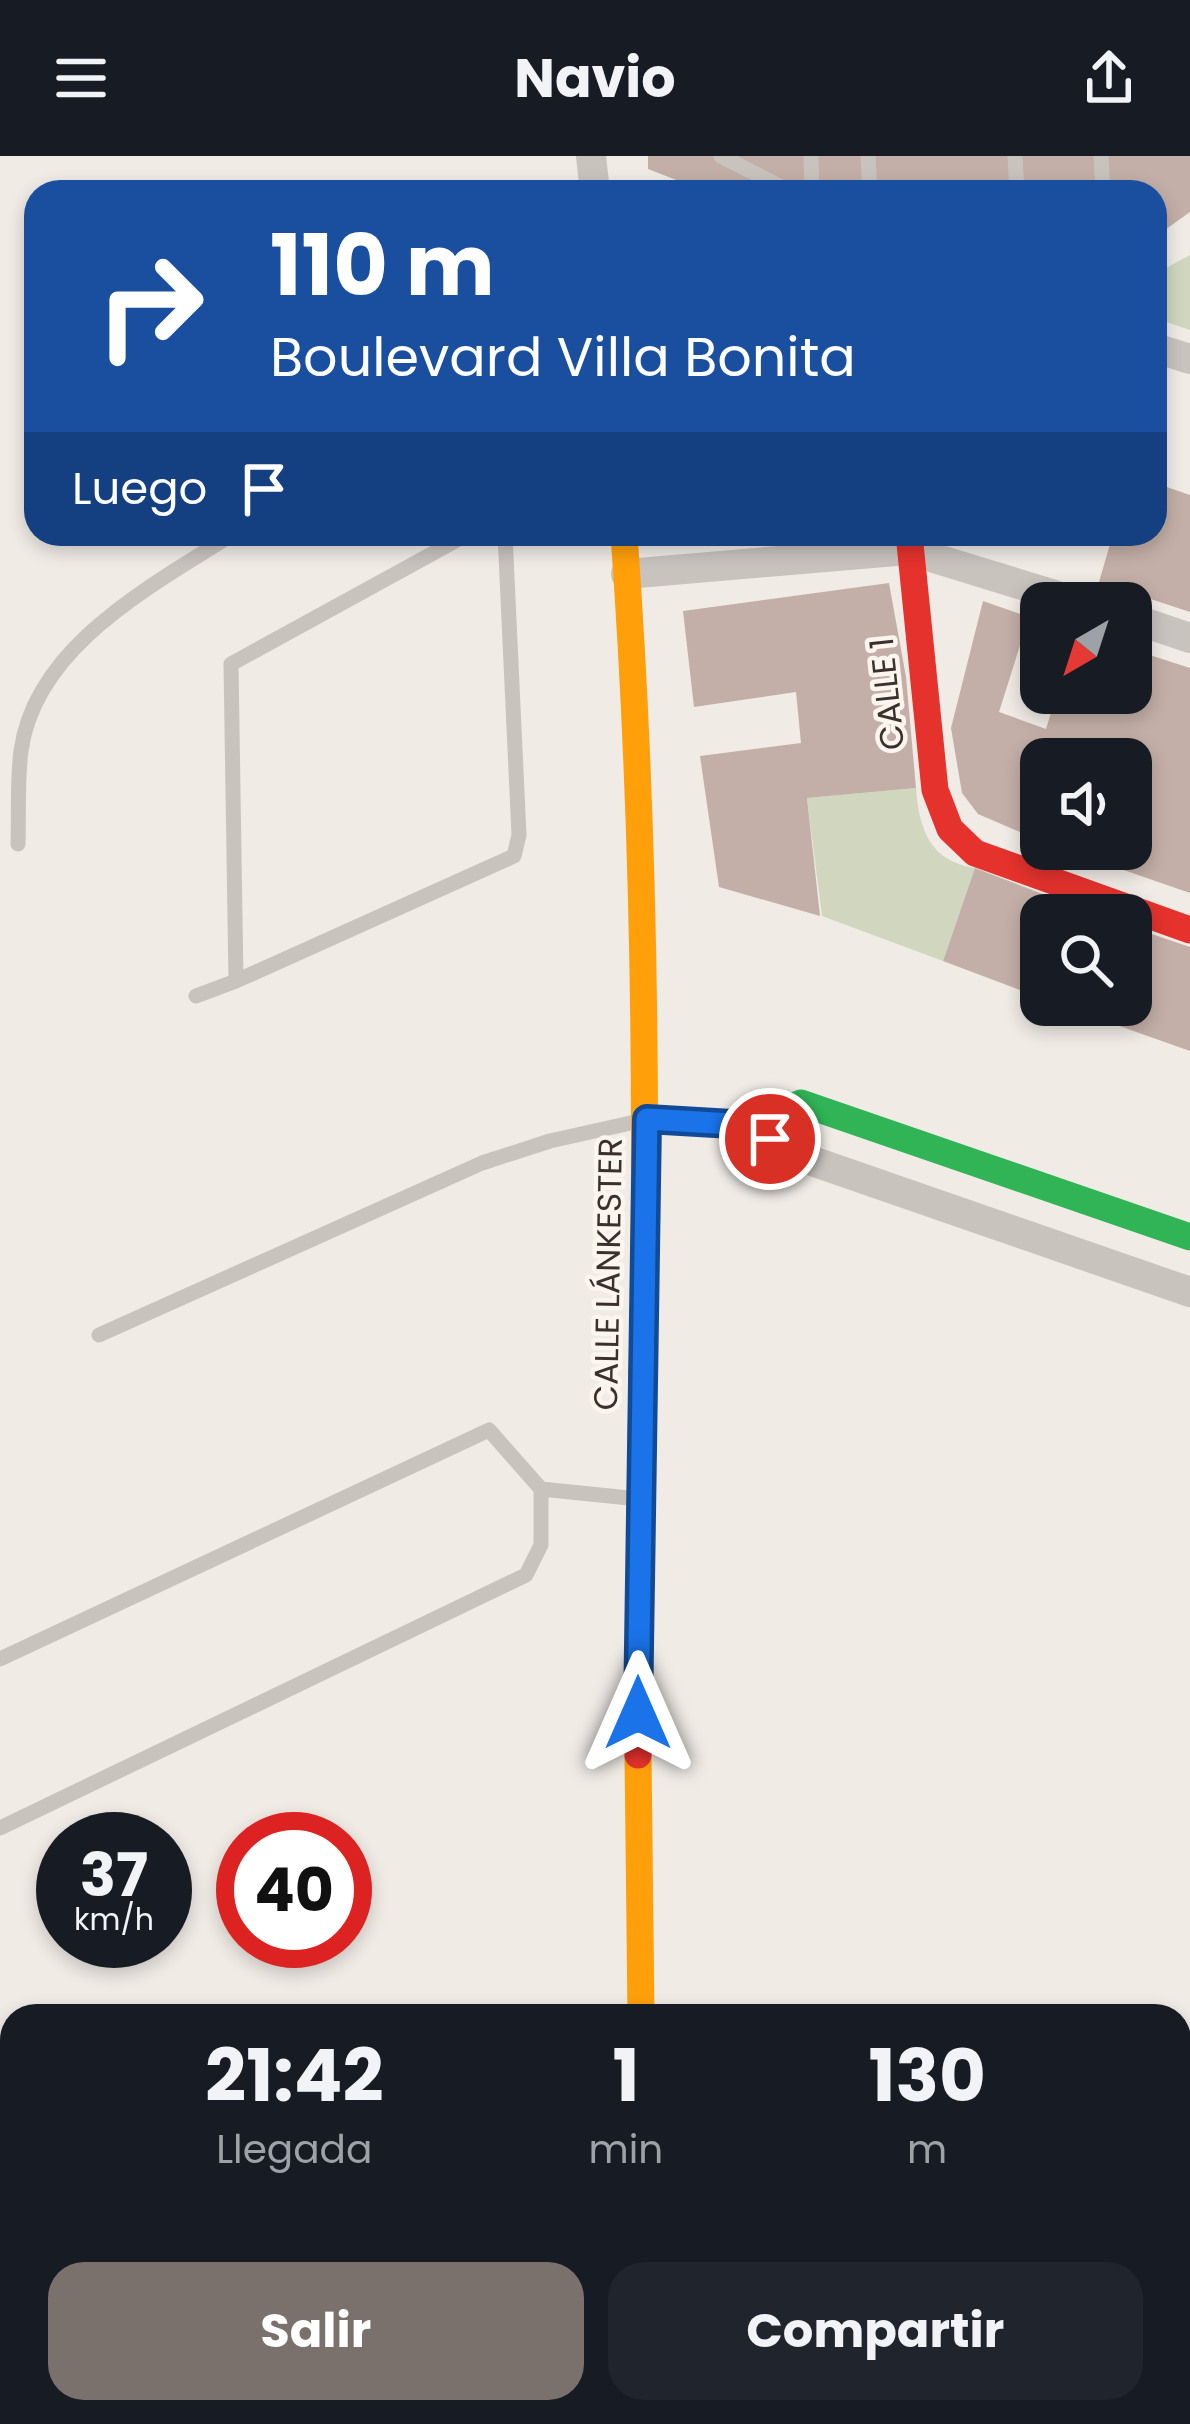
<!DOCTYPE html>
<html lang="es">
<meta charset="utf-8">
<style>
body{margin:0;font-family:Poppins,sans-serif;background:#20242c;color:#f1f3f6;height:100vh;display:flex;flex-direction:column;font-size:45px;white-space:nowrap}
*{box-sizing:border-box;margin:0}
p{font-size:39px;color:#9ea1a6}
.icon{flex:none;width:66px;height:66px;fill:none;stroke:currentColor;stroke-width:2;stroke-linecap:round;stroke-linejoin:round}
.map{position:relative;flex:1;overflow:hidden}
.side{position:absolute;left:0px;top:1848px;width:1191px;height:420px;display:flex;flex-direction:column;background:#171b24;border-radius:36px 36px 0 0;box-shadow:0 6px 18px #0003}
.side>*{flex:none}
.top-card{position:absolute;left:24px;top:24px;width:1143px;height:366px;border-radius:36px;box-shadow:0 6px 18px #0003;background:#1a4fa0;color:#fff;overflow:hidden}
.needle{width:78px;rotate:219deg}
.buttons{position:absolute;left:1020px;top:426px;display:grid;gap:24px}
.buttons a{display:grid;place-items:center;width:132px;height:132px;border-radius:24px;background:#171b24;box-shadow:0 6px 18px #0003;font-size:60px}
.speed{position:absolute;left:36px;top:1656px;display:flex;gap:24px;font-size:60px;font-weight:700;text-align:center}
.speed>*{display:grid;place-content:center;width:156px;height:156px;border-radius:50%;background:#171b24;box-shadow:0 6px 18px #0003;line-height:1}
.speed small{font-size:30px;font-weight:400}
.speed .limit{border:18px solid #d22;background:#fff;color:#111}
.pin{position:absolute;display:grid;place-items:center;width:102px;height:102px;color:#fff;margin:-51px;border:6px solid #fff;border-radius:50%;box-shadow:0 3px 12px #0007}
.me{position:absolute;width:132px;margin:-66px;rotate:0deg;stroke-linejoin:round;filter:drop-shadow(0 0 9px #0008)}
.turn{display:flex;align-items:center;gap:42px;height:252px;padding:0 48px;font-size:54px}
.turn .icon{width:156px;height:156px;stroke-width:2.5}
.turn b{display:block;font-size:84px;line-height:102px}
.then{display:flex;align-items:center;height:114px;padding:0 48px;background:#0003;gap:24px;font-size:45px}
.eta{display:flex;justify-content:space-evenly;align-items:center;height:204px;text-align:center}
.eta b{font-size:72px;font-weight:700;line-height:84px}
.primary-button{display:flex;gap:24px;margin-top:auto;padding:24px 48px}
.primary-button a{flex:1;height:138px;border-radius:36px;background:#7a716c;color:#fff;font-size:48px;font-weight:700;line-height:138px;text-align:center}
.primary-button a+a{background:#20242c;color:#f1f3f6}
header{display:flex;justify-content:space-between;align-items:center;height:156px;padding:0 48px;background:#171b24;font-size:54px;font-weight:700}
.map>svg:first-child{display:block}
.green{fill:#d1d6bf}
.building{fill:#c3afa7}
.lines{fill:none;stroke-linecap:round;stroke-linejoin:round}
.lane{stroke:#c9c3be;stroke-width:15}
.street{stroke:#c9c3be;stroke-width:30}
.fast{stroke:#30b455;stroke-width:27}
.slow{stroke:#ff9f0a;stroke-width:27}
.jam{stroke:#e5322d;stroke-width:27}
.route-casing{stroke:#114b97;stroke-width:30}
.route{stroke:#1a73e8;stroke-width:21}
.labels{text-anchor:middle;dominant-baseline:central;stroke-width:9;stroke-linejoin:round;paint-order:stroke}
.street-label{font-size:33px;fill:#3b302b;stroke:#fbf5ee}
</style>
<header><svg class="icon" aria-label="menu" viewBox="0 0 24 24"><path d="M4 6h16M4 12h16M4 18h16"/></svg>Navio<svg class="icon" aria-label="share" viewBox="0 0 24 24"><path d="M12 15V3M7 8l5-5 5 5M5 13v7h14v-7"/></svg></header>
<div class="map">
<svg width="1190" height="2268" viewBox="0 0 1190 2268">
<rect width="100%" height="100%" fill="#f0ebe5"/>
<path class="green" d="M1190 99V174L1155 162V118Z
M916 632C919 672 929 705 975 712L943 805 822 760 807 642Z"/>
<path class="building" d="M648 0H1190V56L1155 81V36H707L648 13Z
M1155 327 1190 339V456L1099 426 1113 378H1155Z
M889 427 906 521 916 632 807 642 820 760 719 731 700 600 801 587 796 536 694 551 683 455Z
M983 445 1029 461 999 556 1046 573 1057 537H1131V493L1190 512V737L1066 694 1131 693V603H1041V685L978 658 962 637 951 572Z
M975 712 1097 759H1041V842L943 805Z
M1131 771 1190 791V895L1060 849H1131Z"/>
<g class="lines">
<path class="lane" d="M721 0 791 36
M811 0 812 36
M868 0 870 36
M1015 0 1017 36
M1101 0 1103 36
M468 378 231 508 236 825 514 700 519 679 505 378
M18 688C19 658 17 625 21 595 35 490 153 429 233 378
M196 840 236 825
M99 1179 482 1007 550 985 644 964
M541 1333 639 1343
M0 1503 489 1274 541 1333V1389L526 1419 0 1672"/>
<path class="street" d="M591 0 595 36
M1155 192 1190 203
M626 418 908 394 1081 447
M1131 462 1190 482
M749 969 789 997 1190 1136
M622 2268 624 2256"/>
<path class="fast" d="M647 963 749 969 801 947 1190 1081"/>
<path class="slow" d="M624 378C644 657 648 936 642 1216
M638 1599 641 1860"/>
<path class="jam" d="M909 378 935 634 950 673 975 697 1190 774
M638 1599 642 1216"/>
</g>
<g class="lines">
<g class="route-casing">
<path id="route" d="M638 1557 647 963 749 969 770 983"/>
</g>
<use href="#route" class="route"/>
</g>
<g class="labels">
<g class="street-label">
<text transform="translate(887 538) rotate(-96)">CALLE 1</text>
<text transform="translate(608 1118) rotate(-89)">CALLE LÁNKESTER</text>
</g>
</g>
</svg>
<div class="buttons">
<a><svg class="needle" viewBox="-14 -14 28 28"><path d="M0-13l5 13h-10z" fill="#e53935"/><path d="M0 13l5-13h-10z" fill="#9ea1a6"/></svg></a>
<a><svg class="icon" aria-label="sound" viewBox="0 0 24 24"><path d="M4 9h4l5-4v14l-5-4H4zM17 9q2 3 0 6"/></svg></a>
<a><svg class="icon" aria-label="search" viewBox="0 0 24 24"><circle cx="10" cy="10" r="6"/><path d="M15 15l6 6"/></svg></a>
</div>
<div class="speed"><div>37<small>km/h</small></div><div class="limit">40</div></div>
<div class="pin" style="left:770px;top:983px;background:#d93025"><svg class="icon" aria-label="arrive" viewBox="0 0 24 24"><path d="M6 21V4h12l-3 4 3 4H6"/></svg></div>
<svg class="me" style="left:638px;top:1557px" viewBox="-20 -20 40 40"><path d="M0-17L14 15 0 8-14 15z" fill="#1a73e8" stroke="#fff" stroke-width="4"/></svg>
<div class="top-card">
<div class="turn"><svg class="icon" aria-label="right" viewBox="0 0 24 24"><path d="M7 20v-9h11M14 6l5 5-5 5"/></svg><div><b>110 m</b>Boulevard Villa Bonita</div></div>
<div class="then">Luego<svg class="icon" aria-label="arrive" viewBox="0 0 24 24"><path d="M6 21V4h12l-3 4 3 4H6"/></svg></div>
</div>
<section class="side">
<div class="eta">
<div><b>21:42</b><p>Llegada</p></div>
<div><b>1</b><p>min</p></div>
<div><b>130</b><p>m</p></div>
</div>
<div class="primary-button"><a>Salir</a><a>Compartir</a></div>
</section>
</div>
